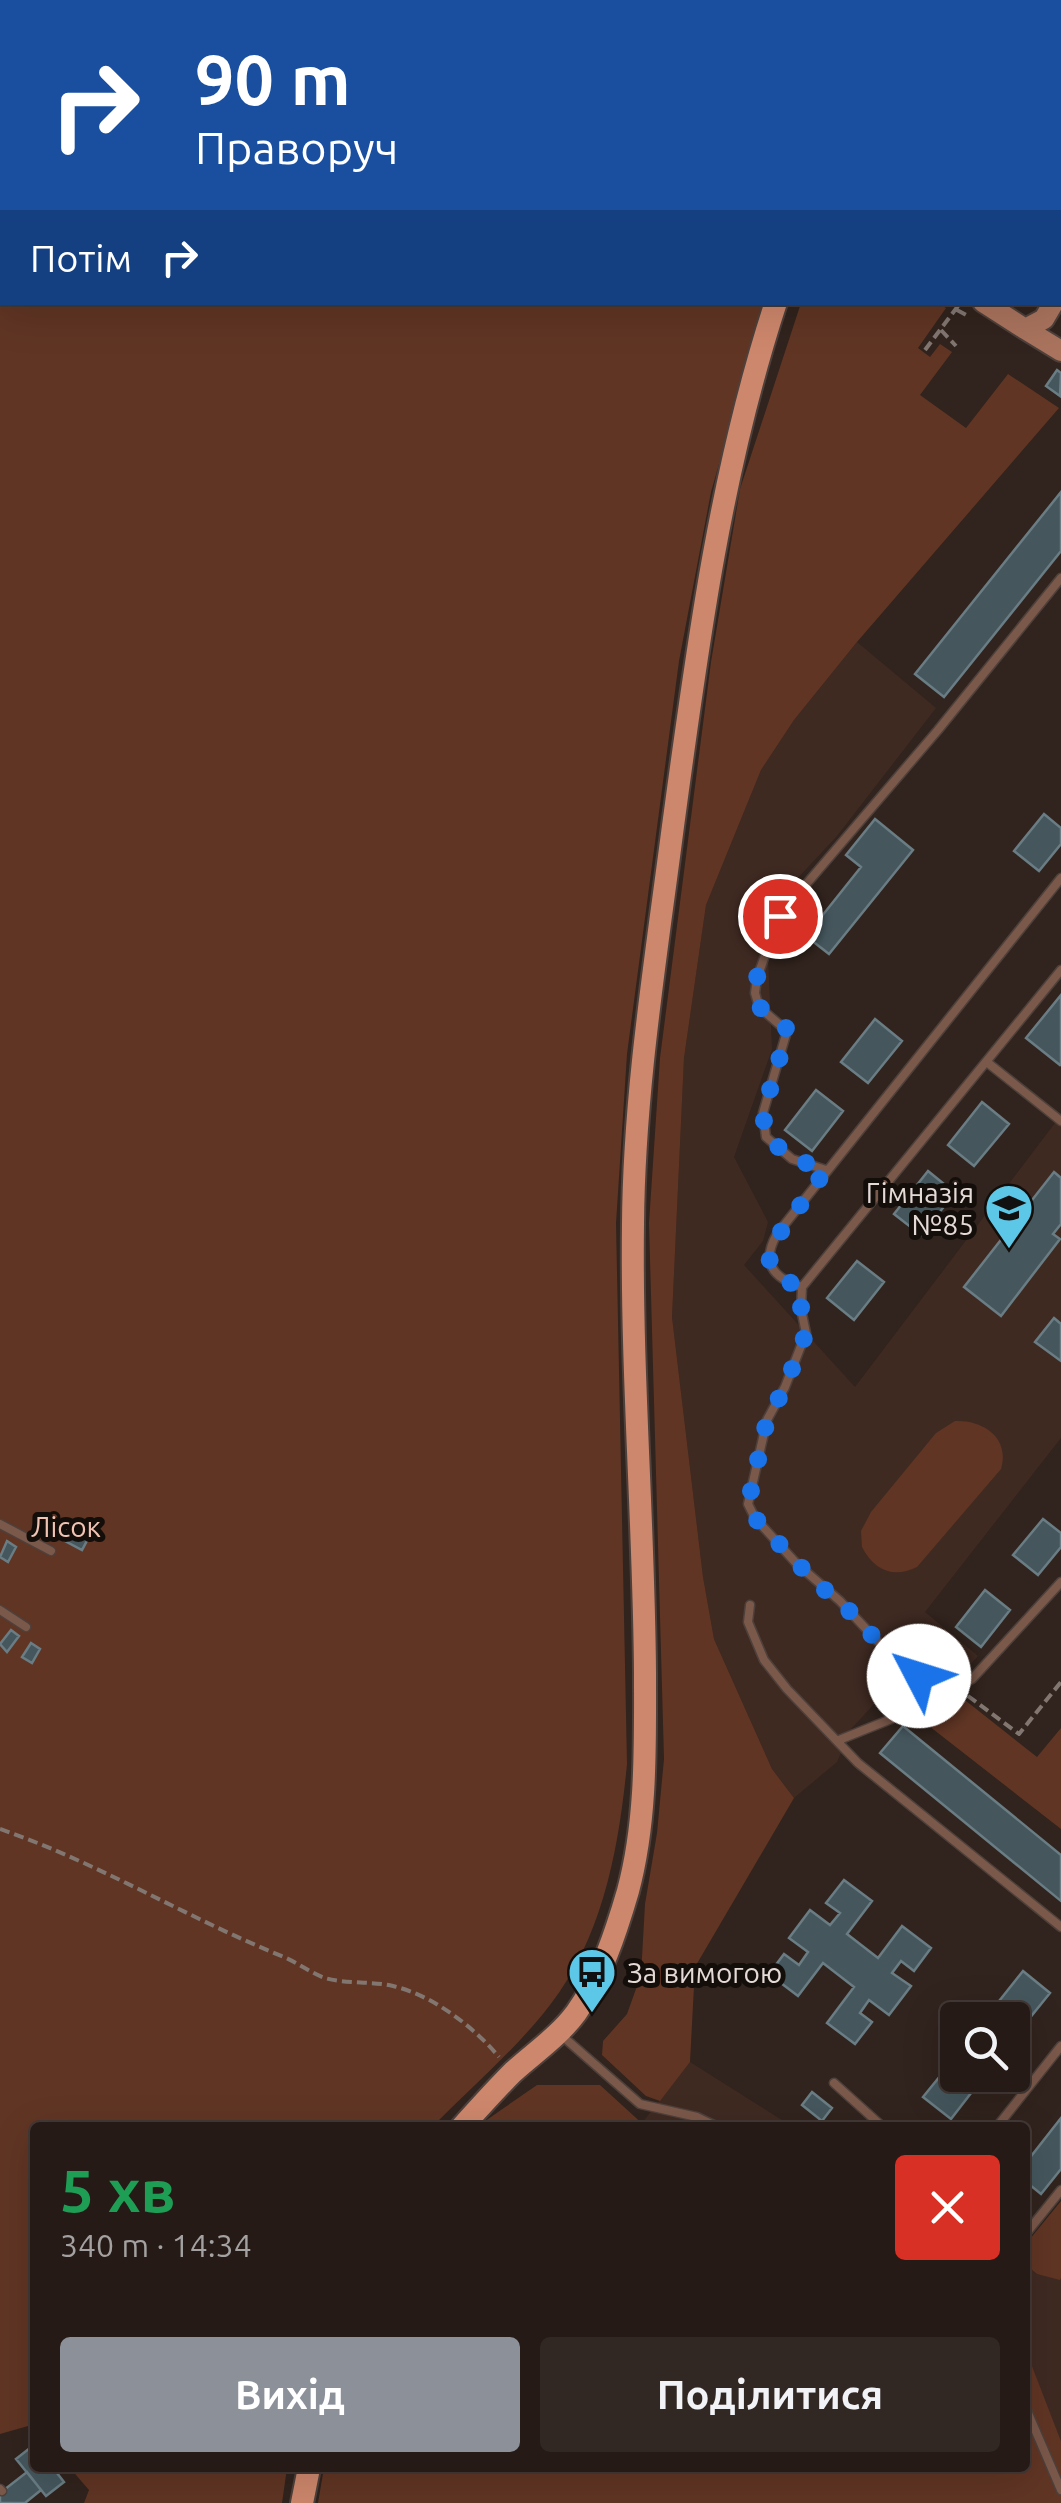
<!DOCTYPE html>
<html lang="uk">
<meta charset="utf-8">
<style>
body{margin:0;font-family:Ubuntu,sans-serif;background:#312723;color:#f1f3f6;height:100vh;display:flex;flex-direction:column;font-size:38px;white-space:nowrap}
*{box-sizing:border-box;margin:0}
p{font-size:32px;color:#a3a1a1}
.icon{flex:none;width:55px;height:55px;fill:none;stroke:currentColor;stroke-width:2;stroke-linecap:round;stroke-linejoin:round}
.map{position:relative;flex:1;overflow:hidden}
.side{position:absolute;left:30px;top:2122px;width:1000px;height:350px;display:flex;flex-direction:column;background:#251a16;border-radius:10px;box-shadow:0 10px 40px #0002,0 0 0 2px #423835}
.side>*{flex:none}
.guide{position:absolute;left:0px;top:0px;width:1062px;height:305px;box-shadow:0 10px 40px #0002,0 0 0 2px #423835;background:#1a4fa0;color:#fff;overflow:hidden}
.buttons{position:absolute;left:940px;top:2002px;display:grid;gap:20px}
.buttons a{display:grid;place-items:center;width:90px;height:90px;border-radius:10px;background:#251a16;box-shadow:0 10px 40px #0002,0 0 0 2px #423835;font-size:50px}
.pin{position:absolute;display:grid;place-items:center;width:85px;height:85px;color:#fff;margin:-42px;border:5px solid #fff;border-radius:50%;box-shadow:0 2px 10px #0007}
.me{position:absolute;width:110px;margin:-55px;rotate:310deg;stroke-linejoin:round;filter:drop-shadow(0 0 8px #0008)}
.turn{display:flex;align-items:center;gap:35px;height:210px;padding:0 30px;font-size:45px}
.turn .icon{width:130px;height:130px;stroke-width:2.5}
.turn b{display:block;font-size:70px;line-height:85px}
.then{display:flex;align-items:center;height:95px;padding:0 30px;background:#0003;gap:20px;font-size:38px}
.round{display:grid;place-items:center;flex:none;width:105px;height:105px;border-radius:10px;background:#312723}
.overview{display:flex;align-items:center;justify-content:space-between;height:170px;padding:0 30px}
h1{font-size:60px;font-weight:700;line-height:75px;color:#1e9e55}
.primary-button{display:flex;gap:20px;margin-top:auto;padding:20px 30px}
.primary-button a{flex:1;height:115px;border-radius:10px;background:#8c9099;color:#fff;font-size:40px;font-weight:700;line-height:115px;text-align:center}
.primary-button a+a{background:#312723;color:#f1f3f6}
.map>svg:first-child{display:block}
.built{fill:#3f2a22}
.green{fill:#603524}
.building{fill:#45575d;stroke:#6a7d84;stroke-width:2.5}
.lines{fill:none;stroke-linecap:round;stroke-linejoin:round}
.lane-casing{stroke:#4e403b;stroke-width:11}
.secondary-casing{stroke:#4e403b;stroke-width:24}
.primary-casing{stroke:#4e403b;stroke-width:26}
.path{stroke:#827671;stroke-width:4;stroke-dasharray:10 5;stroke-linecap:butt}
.lane{stroke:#7a584a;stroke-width:8}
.secondary{stroke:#a9735d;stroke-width:20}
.primary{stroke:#cd876c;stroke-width:22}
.route{stroke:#1a73e8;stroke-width:18;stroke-dasharray:0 32.4}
.labels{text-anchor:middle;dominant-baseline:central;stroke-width:10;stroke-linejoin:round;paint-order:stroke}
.poi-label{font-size:28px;fill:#e4dad6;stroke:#140e0b;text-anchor:end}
.park-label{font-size:28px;fill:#f0c3b2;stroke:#140e0b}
</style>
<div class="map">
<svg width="1061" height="2503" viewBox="0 0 1061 2503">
<rect width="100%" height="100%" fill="#31231d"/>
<path class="built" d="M857 642 936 708 837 836 766 912 772 1049 734 1157 768 1222 763 1241 744 1265 855 1387 1061 1115V1438L925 1612 978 1656 961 1675 946 1677 929 1672 913 1662 851 1729 837 1762 794 1798 772 1769 714 1639 703 1577 672 1317 684 1058 706 905 761 770 794 720Z
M690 2062 793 2127 646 2128 642 2123Z
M1025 2264 1037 2274 1061 2278V2441L1030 2362 1025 2365Z"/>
<path class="green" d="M0 0 490 2H2V302L765 303 711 492 679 661 627 1054 616 1223 627 1764C619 1847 603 1937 550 2005 516 2049 472 2087 432 2127L35 2128V2424L0 2434Z
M548 0H1061V241L1060 2Z
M801 303 936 302 946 308 918 348 930 357 940 344 952 352 920 395 966 428 1008 374 1059 408 857 642 794 720 761 770 706 905 684 1058 672 1317 703 1577 714 1639 772 1769 794 1798 695 1967 690 2062 660 2101 646 2096 602 2055 603 2041 627 2014 641 1975 645 1904 657 1833 664 1759 649 1223 660 1058 711 662 740 489Z
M955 1421C984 1420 1010 1438 1001 1469L917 1567C893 1579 874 1570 862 1547L861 1531 871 1512 936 1433Z
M956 1693 1037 1757 1061 1728V1829L929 1726Z
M537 2085H600L646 2127 475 2128Z
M1061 2201V2278L1060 2280 1037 2274 1025 2264V2245Z
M1030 2361 1061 2441V2503H318L324 2468H1025V2365Z
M70 2468H287L282 2503H84L89 2490Z"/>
<path class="building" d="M1057 370 1061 373 1060 396 1046 386Z
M1061 492V551L944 697 915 674Z
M1044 814 1061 828V844L1039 871 1014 851Z
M875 819 913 850 829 954 806 936 861 867 846 855Z
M1061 995V1064L1060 1065 1026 1038Z
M875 1019 902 1041 868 1083 841 1062Z
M816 1090 843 1111 812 1151 785 1130Z
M982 1102 1009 1124 974 1166 948 1145Z
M928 1171 955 1193 921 1235 894 1214Z
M1054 1172 1061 1178V1224L1053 1234 1060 1239 1001 1316 964 1287Z
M857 1261 884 1282 854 1320 827 1298Z
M1054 1318 1061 1324V1361L1035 1342Z
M1043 1519 1061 1533V1547L1038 1575 1013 1555Z
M73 1526 90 1535 82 1550 65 1541Z
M7 1541 16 1547 8 1562 0 1557Z
M985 1590 1010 1610 981 1647 956 1627Z
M11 1630 19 1636 7 1652 0 1644Z
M31 1643 40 1649 32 1663 22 1657Z
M903 1726 1061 1855V1901L880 1753Z
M844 1880 872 1901 847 1934 878 1958 902 1926 931 1948 914 1971 901 1961 892 1973 911 1986 889 2015 869 2000 860 2013 872 2022 855 2044 827 2023 854 1987 823 1963 798 1996 769 1974 784 1954 799 1965 808 1952 789 1938 810 1910 830 1925 840 1913 826 1903Z
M1023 1971 1050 1993 1012 2040V2020H984Z
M958 2054V2075H985L951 2119 923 2097Z
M812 2092 832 2108 822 2121 802 2105Z
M1061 2118V2169L1041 2194 1025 2181V2164Z
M35 2444V2468H53L64 2482 46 2496 16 2459Z
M27 2472 41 2490 25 2503H0V2493Z"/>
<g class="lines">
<g class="lane-casing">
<path id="lane" d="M988 1063 1061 1121
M826 1170 792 1159 766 1137 763 1113 787 1031 759 1007 755 993 757 978 779 916 938 730 1061 578
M802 1287C772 1278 761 1262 777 1234L1061 878
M0 1524 51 1551
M750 1605 748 1622 764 1660 787 1689 858 1763 1061 1927
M0 1610 26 1627
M956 1686 938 1685 896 1661 840 1601 796 1563 755 1518 748 1504 767 1420 785 1387 806 1333 801 1309 802 1287 1061 970
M839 1740 921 1707 972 1679 1061 1582
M560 2034 640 2104 697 2117 720 2128
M834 2083 884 2128
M996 2128 1061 2046
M1025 2228 1028 2231 1061 2190
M1025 2406 1061 2490
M0 2489 2 2491"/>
</g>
<g class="secondary-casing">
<path id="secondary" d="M1060 252 1061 251
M983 302 1025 329 1044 319 1054 302
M1025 329 1061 351"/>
</g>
<g class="primary-casing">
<path id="primary" d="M506 0 510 2
M461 2128C478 2109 495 2090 513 2072 534 2053 559 2036 576 2013 601 1978 616 1932 628 1891 647 1820 645 1745 645 1673 644 1523 631 1374 633 1224 634 1091 656 958 673 826 697 649 720 473 776 302
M302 2503 309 2468"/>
</g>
<path class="path" d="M957 310 970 317
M941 330 956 346
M925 350 961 302
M968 1696 1019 1734 1061 1682
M0 1829C99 1863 187 1918 284 1957 298 1963 311 1973 325 1978 346 1984 371 1981 393 1986 432 1995 473 2026 499 2057"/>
<use href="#lane" class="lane"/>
<use href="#secondary" class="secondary"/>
<use href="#primary" class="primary"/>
</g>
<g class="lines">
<path class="route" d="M780 916C771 942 744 984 762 1010 769 1019 780 1022 788 1030L763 1113 766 1137 792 1158 826 1170 769 1248C767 1271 782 1281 802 1287L801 1309 806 1333 785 1387 767 1420 748 1504 755 1518 817 1584 840 1601 896 1661 919 1676"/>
</g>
<defs>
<g id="school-pin" transform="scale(2.5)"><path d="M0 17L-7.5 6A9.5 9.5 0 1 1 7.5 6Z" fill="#5dc7e8" stroke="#140e0b"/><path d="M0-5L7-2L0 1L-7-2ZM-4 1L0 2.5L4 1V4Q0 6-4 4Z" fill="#111"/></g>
<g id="bus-pin" transform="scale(2.5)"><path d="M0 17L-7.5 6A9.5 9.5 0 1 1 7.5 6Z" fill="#5dc7e8" stroke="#140e0b"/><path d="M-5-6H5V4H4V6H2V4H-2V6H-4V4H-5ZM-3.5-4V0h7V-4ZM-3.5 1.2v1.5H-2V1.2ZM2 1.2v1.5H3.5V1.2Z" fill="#111"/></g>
</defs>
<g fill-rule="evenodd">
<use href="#school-pin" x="1009" y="1208"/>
<use href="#bus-pin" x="592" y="1972"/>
</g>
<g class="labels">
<g class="poi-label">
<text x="974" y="1192">Гімназія<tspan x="974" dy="32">№85</tspan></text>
<text x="627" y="1972" text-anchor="start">За вимогою</text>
</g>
<g class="park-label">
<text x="66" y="1526">Лісок</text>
</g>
</g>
</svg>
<div class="buttons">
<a><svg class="icon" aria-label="search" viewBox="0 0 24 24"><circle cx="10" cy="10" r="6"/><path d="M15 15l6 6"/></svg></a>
</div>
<div class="pin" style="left:780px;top:916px;background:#d93025"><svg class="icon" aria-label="arrive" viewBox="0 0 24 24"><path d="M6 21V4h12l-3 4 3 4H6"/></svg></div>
<svg class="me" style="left:919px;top:1676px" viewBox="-20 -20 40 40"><circle r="19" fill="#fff"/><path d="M0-13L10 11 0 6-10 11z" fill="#1a73e8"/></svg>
<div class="guide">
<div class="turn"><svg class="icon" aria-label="right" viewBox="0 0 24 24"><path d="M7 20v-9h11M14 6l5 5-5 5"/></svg><div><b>90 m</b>Праворуч</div></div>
<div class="then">Потім<svg class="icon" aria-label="right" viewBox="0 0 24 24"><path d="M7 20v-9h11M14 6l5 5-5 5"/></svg></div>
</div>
<section class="side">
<div class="overview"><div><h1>5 хв</h1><p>340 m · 14:34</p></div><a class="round" style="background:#d93025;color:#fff"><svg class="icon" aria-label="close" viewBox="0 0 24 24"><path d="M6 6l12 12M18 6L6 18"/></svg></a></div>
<div class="primary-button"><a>Вихід</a><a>Поділитися</a></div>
</section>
</div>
